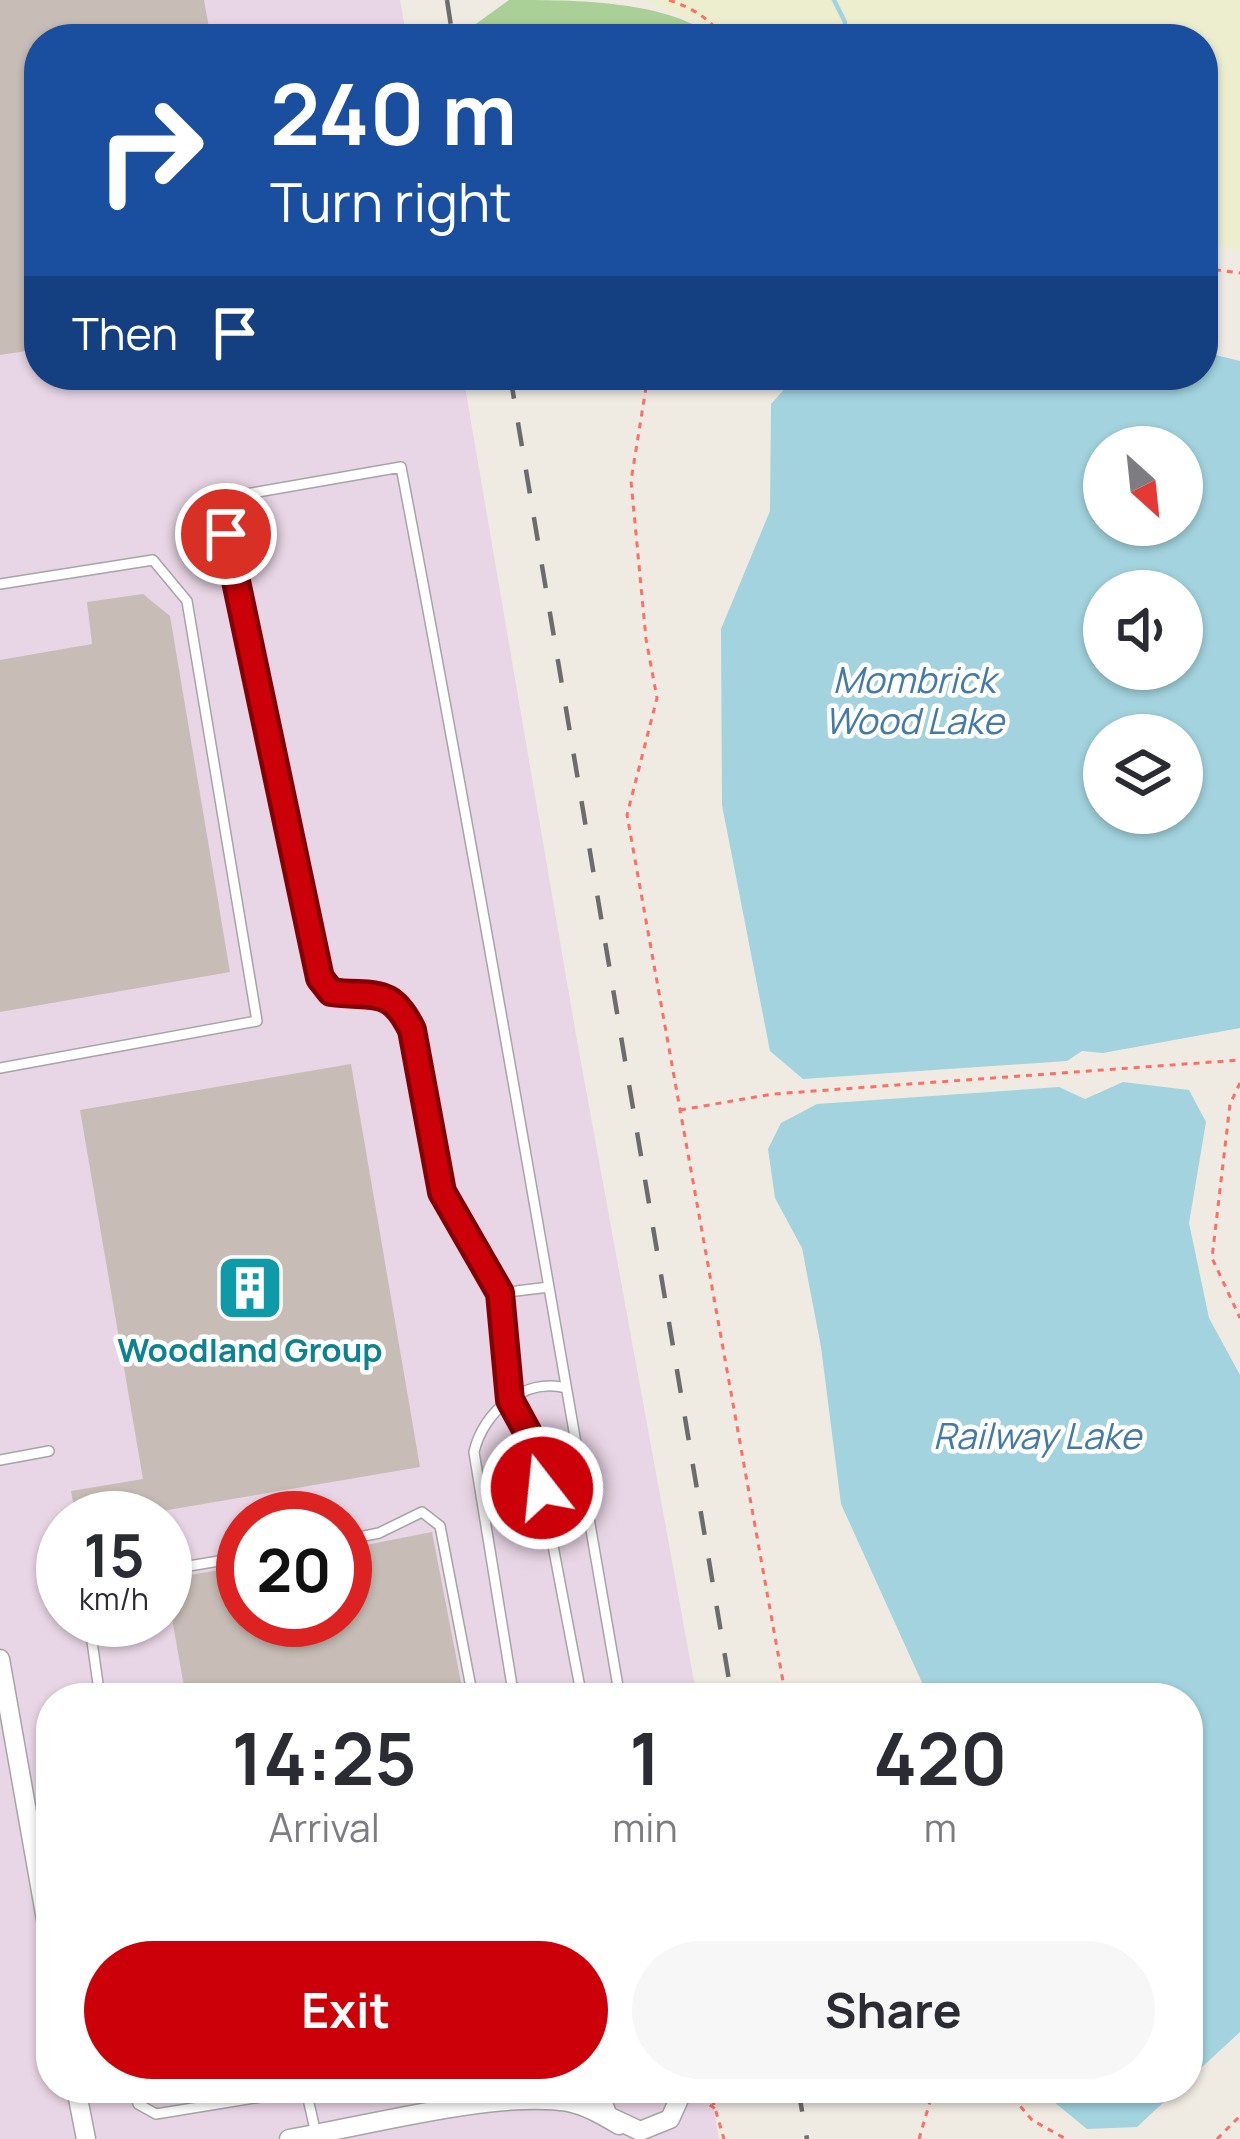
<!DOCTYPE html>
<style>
body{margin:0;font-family:Manrope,sans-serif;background:#f7f7f7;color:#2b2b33;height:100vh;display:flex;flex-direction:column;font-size:45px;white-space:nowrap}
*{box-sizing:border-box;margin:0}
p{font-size:39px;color:#7c7c81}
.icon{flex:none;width:66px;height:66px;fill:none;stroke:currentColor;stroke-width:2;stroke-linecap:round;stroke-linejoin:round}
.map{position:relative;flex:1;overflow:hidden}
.details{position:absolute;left:36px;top:1683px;width:1167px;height:420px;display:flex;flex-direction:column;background:#fff;border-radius:48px;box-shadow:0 3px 9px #0004}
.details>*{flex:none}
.banner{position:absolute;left:24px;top:24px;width:1194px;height:366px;border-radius:48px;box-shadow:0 3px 9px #0004;background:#1a4fa0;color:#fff;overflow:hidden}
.needle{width:78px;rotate:153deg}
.controls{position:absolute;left:1083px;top:426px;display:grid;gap:24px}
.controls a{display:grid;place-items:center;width:120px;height:120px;border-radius:50%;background:#fff;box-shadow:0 3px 9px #0004;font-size:60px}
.speed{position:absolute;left:36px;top:1491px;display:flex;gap:24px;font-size:60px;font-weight:700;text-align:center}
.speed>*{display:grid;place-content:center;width:156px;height:156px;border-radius:50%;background:#fff;box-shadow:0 3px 9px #0004;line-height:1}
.speed small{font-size:30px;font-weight:400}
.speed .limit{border:18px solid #d22;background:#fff;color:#111}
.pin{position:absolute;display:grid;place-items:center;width:102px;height:102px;color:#fff;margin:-51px;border:6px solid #fff;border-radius:50%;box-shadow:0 3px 12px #0007}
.me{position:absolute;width:132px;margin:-66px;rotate:344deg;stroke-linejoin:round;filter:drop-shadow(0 0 9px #0008)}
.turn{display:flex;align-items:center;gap:42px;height:252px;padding:0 48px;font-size:54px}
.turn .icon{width:156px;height:156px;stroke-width:2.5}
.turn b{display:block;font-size:84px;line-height:102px}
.then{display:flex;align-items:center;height:114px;padding:0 48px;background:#0003;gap:24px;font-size:45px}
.eta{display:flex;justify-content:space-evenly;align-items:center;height:204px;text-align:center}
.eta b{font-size:72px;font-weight:700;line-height:84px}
.cta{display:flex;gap:24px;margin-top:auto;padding:24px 48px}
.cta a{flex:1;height:138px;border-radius:72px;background:#cb0008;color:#fff;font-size:48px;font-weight:700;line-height:138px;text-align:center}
.cta a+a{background:#f7f7f7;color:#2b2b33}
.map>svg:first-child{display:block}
.industrial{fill:#e8d5e5;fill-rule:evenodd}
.farmland{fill:#edeece}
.forest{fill:#aacf97}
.water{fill:#a2d3de;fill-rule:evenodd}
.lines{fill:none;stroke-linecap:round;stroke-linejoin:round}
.stream{stroke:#a2d3de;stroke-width:4.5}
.building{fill:#c7bdb6}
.service-casing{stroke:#a5a5a5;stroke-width:12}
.minor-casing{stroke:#a5a5a5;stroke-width:21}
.path{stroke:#fd6f66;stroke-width:3;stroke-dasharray:6 6;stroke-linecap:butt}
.service{stroke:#fff;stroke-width:9}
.minor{stroke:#fff;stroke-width:18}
.rail{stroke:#6c6c6c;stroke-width:4.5;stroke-dasharray:24 24;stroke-linecap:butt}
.route-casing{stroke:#840005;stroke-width:30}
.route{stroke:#cb0008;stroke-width:21}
.labels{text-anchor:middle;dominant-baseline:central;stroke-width:9;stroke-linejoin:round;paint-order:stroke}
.culture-label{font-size:33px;font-weight:bold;fill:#0d838f;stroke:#fff}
.water-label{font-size:36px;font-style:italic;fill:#447aa8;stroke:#fff}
</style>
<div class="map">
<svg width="1240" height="2139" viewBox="0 0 1240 2139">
<rect width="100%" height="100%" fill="#efebe3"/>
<path class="industrial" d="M0 0H400L407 39H39V375H463L576 1035 697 1698H51V2088H710L719 2139H0ZM63 1518H165V1620H63ZM243 1518H345V1620H243Z"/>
<path class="farmland" d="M643 0H1240V250L1203 243V39H716L704 24Z"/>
<path class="forest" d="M509 0C574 0 670 0 716 39H476L473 26Z"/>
<path class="water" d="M1203 352 1240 361V1028L1103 1053 1082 1051 1067 1061 803 1079 770 1051 722 805 721 629 770 511 771 404 797 375H1203ZM1104 447H1182V525H1104ZM1104 591H1182V669H1104ZM1104 735H1182V813H1104Z
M1123 1082 1189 1090 1206 1122 1189 1223 1209 1318 1240 1375V2032L1188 2080V1698H929L841 1504 821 1347 802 1248 775 1198 768 1149 781 1123 817 1104 1059 1087 1085 1099Z
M1037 2088H1179L1137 2127 1087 2129Z"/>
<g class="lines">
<path class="stream" d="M834 0 845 22 843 39"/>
</g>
<path class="building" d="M0 0H204L211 39H39V349L0 355Z
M143 594 170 616 230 972 0 1012V660L92 644 87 602Z
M351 1064 420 1467 121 1518H76L71 1491 143 1479 80 1110Z
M432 1532 464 1698H186L165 1579 243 1566V1620H345V1549Z"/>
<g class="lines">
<g class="service-casing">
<path id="service" d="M0 584 153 560 187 601 257 1021 0 1068
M500 1293 549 1287
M0 1460 49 1451
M345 1540 379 1533 422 1512 440 1526 473 1698
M165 1570 243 1557
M89 1620 100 1698
M514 1698 474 1452C483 1412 524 1377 566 1388
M582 1698 534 1446 510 1401 500 1293 442 1192 412 1029C390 985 374 998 331 992L320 978 227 534 229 508 246 494 401 467C479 876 549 1287 620 1698
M135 2088 138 2104 156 2114 316 2088
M432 2088 436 2113
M306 2090 316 2134"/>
</g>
<g class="minor-casing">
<path id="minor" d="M0 1659 51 1948
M76 2088 86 2139
M597 2088 608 2116 640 2131 670 2119 684 2088
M289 2139C361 2127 499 2090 568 2102 587 2106 602 2115 619 2125"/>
</g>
<path class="path" d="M669 0C692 8 710 18 724 39
M1203 268 1240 273
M648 375 631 481 646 639 657 698 627 815 786 1698
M1240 1083 1230 1104 1212 1258 1240 1318
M680 1110 773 1094 1240 1060
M709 2088 724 2139
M1005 2088 1032 2120 1066 2139
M700 2098 717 2110
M919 2139 934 2088
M1217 2139 1240 2116"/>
<use href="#service" class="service"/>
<use href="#minor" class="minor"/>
<path class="rail" d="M447 0 453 39
M510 375 732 1698
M798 2088 807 2139"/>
</g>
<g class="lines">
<g class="route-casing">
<path id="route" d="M226 534 320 978 331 992C374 998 390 985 412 1030L442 1192 500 1293 510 1400 535 1446 542 1488"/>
</g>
<use href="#route" class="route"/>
</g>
<defs>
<g id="building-square" transform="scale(3.45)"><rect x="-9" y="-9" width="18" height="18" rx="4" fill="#0f9aa8" stroke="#fff"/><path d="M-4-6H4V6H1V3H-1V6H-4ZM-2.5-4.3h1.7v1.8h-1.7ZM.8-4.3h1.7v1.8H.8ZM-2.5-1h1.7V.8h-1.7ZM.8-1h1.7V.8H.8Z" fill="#fff"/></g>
</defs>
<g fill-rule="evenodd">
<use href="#building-square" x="250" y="1288"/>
</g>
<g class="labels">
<g class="culture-label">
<text x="250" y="1349">Woodland Group</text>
</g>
<g class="water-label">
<text x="914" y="679">Mombrick<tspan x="914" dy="41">Wood Lake</tspan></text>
<text x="1037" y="1435">Railway Lake</text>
</g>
</g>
</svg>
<div class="controls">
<a><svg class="needle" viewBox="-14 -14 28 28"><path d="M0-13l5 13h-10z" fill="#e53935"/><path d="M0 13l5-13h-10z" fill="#7c7c81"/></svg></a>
<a><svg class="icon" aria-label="sound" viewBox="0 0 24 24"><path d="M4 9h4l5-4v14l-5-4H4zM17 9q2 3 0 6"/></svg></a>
<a><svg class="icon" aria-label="layers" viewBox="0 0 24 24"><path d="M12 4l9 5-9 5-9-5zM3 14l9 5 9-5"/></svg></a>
</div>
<div class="speed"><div>15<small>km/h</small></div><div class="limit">20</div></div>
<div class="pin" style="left:226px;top:534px;background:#d93025"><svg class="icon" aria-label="arrive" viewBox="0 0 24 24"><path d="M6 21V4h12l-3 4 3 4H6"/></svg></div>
<svg class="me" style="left:542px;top:1488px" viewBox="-20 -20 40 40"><circle r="17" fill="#cb0008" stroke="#fff" stroke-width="3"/><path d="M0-11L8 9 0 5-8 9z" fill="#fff"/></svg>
<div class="banner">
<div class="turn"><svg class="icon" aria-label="right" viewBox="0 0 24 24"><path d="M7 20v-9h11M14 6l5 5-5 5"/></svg><div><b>240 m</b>Turn right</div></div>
<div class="then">Then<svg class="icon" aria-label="arrive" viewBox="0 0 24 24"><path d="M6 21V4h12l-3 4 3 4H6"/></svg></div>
</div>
<section class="details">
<div class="eta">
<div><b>14:25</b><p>Arrival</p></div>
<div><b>1</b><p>min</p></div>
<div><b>420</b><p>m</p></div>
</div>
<div class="cta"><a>Exit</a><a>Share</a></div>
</section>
</div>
